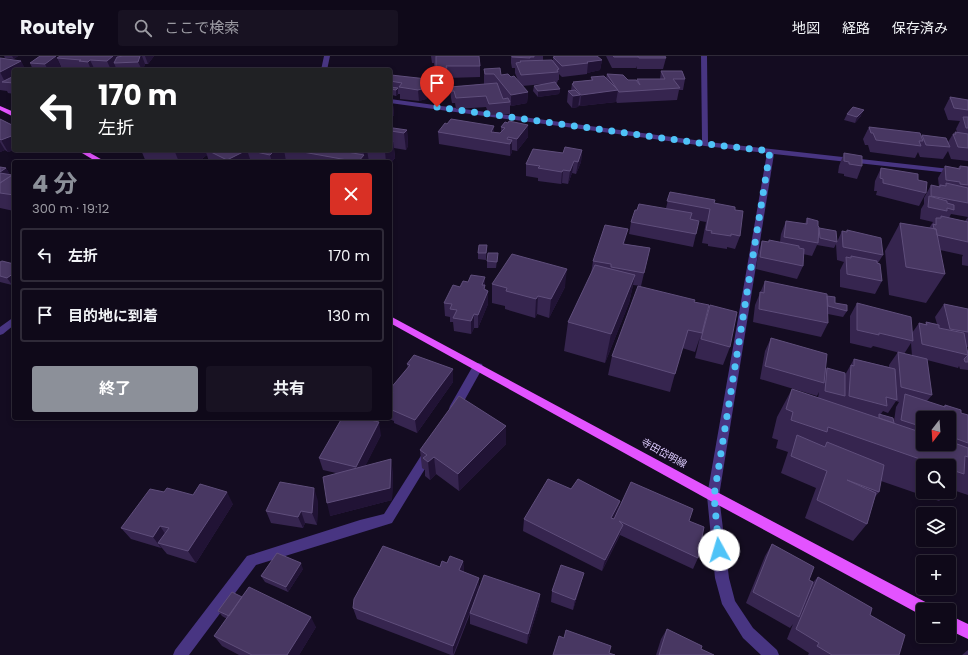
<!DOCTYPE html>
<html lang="ja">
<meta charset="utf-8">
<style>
body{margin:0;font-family:Poppins,"Noto Sans JP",sans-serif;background:#181222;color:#f1f3f6;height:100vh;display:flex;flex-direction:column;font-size:15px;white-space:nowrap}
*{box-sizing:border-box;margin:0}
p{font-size:13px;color:#9b9aa2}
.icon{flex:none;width:22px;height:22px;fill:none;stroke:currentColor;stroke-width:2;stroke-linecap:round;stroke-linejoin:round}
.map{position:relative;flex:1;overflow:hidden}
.side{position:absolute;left:12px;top:104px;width:380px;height:260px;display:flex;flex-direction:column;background:#0f0919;border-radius:4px;box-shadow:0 2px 6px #0003,0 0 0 1px #2f2a38}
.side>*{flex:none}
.guide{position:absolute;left:12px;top:12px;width:380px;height:84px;border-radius:4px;box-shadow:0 2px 6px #0003,0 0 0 1px #2f2a38;background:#202124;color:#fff;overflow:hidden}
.needle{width:26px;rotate:197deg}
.tools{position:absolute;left:916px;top:355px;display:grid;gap:8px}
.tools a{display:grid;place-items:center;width:40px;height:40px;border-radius:4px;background:#0f0919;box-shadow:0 2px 6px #0003,0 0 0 1px #2f2a38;font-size:20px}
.pin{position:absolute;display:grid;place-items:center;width:34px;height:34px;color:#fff;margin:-41px -17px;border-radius:50% 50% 50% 0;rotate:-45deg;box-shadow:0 0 4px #0007}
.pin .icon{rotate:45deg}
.me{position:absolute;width:44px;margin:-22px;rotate:354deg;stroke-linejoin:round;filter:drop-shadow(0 0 3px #0008)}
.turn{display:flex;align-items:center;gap:14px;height:84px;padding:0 20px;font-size:18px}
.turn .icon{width:52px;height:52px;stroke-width:2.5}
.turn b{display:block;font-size:28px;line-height:34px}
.round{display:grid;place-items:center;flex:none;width:42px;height:42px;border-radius:4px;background:#181222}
.head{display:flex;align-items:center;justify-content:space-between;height:68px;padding:0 20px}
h1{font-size:24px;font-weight:700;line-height:30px;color:#8c9099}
.action{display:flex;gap:8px;margin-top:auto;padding:8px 20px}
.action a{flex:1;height:46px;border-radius:4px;background:#8c9099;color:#fff;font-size:16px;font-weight:700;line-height:46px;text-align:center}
.action a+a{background:#181222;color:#f1f3f6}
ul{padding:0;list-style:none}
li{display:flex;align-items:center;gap:12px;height:54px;margin:0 8px 6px;padding:0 12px;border:2px solid #2f2a38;border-radius:4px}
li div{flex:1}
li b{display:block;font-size:15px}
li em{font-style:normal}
header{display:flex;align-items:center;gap:24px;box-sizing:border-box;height:56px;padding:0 20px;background:#0f0919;border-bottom:1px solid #2f2a38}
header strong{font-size:19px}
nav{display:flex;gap:22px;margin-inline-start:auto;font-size:14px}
.search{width:280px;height:36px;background:#181222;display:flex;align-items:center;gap:10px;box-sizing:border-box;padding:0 14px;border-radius:4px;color:#9b9aa2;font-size:15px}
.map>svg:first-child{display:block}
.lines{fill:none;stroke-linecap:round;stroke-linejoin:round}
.minor{fill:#483582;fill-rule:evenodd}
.major{fill:#e353ff;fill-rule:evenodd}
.wall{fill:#36254f;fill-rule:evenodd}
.shaded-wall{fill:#211335}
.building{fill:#483762;stroke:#5f4e7b}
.route{stroke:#4fc3f7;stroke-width:7;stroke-dasharray:0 12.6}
.labels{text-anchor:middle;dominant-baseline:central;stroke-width:4;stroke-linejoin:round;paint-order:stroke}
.street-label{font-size:10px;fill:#dcf;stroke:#140c21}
</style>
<header>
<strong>Routely</strong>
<div class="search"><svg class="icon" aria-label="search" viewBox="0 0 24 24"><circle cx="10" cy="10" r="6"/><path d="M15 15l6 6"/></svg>ここで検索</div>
<nav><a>地図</a><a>経路</a><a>保存済み</a></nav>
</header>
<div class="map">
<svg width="968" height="599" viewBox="0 0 968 599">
<rect width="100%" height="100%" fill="#140c21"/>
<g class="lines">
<path class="minor" d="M324 0H330L327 14H321Z
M701 0H707L708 86 968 115V119L774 98 719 440 729 522 735 545 753 572 777 594 779 599H761L743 582 722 548 715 522 707 440 767 97 705 90 390 47V43L702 85Z
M14 261V269L3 278 0 279V271Z
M478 307 482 308 483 311 458 356 454 357 450 356 449 353 450 350 474 308Z
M428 393 432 395 434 398 392 467 256 509 189 599H173L175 594 247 500 360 464 384 458 424 395Z"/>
<path class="major" d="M0 50 14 56V61L0 54Z
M77 94H85L106 106H97Z
M390 260 717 436 931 549 933 554H923V560L921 559 709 444 390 267Z
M949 559 968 568V583L949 574Z"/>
</g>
<path class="wall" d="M4 0H18L14 3 5 2Z
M40 0 61 11 57 14H33L30 7Z
M60 0H154L148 8H145L143 14H117L116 12 114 14H76L62 13 57 2Z
M431 0H455L480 10V21L447 22V23L440 24V22H437L436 10H434V7H432Z
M511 0H543V5H553V1L602 4 600 14 587 17V18L562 21 559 18V24H558L557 27H556L560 33 559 38 538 41 533 35 534 30 544 28 522 30 528 36 527 47 511 50 510 49V58L489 59 486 51 456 53 455 47H452L451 42 450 31 484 28V13L501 19 511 21 519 27 515 17V12H512L511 7Z
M606 0H665L666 2 663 13H637L636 10V12H612Z
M0 2 21 5 25 14H14V38L8 37 7 35 0 34Z
M661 15 685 23 683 34H679L677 44 617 47 616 45V46L580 50 579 49 578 51 572 52 567 46 568 35 571 34 572 28H573V26L591 24V21L606 22 607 18 628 24H637V23H660Z
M390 21 427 23 429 38 426 43 419 45 400 43V38H398L396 40 392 39 394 59 390 63Z
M950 41 968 44V105L951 103 948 95 943 103 920 101 918 96 915 102 870 96 868 89H865L863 83 869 71 922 81V79L948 86 953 78H954L955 76H957L956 73 960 65 948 64 944 53Z
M847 58 861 60 855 67 844 64Z
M0 63 14 70V94L8 96 5 94 0 96Z
M505 66 528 81 517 95 512 94V96L510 100 439 88 438 76H494L500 77 501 76V71Z
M407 74 408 90 406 94 394 92 395 102 390 108V106H294L286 105 285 106H209L207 99 198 106H146L141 94H390L391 82V84L392 85 391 75Z
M582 94 581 106 576 118 572 117 568 128 562 127 561 128 538 125V122L526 120V108L563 97Z
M844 97 862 110 857 123 844 120V118L838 117 839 110Z
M945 110 958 112 960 110 968 111V210L962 209V201L963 199 940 194 945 218 926 247 889 239 885 195 900 167 929 172 933 166 920 163 921 153 924 148V142L931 129 939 131 938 122ZM951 158 968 161 965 165 949 162Z
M0 111 6 112 10 119H12L14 118V155L0 152Z
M881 112 918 124 926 137 919 150 876 139 877 135H874L875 125Z
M670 136 714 147 735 154 740 180 735 193 727 191V193L708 190V188L702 187 706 166 690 163 696 178 693 191 629 178 631 166 637 154 666 152Z
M807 162 818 170 819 173 837 186 834 192 817 189 812 200 803 198V210L797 223 756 213 758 198 762 185 768 186 769 184 780 186 781 178 786 165 805 168Z
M847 174 883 199 878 207 882 225 875 238 840 231V214L844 206 837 204 836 188 842 175 846 176Z
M625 188 650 192 641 230 633 229 629 247 605 307 564 295 568 266 591 218 593 205Z
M487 189 486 204 478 203V197Z
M497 204 496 212H487V205Z
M0 206 14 208V227L12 229 0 226Z
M765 225 827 240 835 247 847 255 843 261 828 258V267L821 281 753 266 755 249Z
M492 228 565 231 549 262 537 258 535 262 505 253V250L492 247Z
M485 229V233L488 235V248L478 272H474L471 278 454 275 453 266H450V261L445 260 444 247 460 231Z
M694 246 705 264 710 249 730 291 723 309 695 302 700 281 695 296 682 292 670 336 608 319 612 300Z
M857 247 912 277 919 267 925 269 926 266 937 268 935 261 944 248 968 253V291H967V294H968V314L960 313 959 310 958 312 927 304 932 339 927 345 943 351 945 349 961 357 968 359V439L956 435V427L949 435V410H923V436H948L939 445 881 425 879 436 875 441 867 468 853 485 805 462 816 432 781 417 788 396 776 392 778 384 772 382 777 361 792 333 818 342 819 336 817 340 760 323 765 295 771 282 825 315 827 312 845 319 854 303 889 311V309L898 296 912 300 911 287 904 298 873 290 871 292 850 287V260ZM896 345 899 346 896 351 894 365 880 359 883 355 888 357ZM923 362H949V388H923Z
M407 308 453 313V326L417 377 394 367V365L387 362H390V333L408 312Z
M506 370V388L459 435 436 418 430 424 425 420V414L422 412 420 394Z
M381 379 365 410 393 416 392 444 330 460 336 417 323 414 319 402Z
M571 433 620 445 617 456 689 465 698 502 693 513 620 479 602 515 523 475 524 463Z
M164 436 193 439 233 448 196 507 167 498 162 492H161L131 483 121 472Z
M318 445 317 469 305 467 303 472 271 467 266 455Z
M772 488 812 527 818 521 870 559 899 599H808L809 597 787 583 793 568 790 572 746 547 765 500Z
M463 505 464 516 479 532 540 538 539 549 527 588 470 568V558L454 599H451L357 563 353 552 447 507Z
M303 513 288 536 265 526 261 520Z
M581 528 573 554 551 546 552 535Z
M242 541 316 571 299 599H239L222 590 214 580 227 563 222 560 218 555Z
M667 573 701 593 714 599H656L661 583Z
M968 594V599H962Z"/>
<path class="shaded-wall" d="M12 0H18L14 3Z
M56 0 61 11 57 14H48L45 8Z
M113 0H120L123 7H114L116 12 114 14H111L107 5Z
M140 0H142L145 8 143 14H142L138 6Z
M145 0H154L148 8Z
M90 4 95 14H91L88 6Z
M602 4 600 14 587 17 588 7 587 6Z
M21 5 26 14H14V27L5 26 0 16Z
M427 23V29L429 27V38L426 43 419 45 418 34 425 26Z
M398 32V38L396 40V34Z
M560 33 559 38 538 41V35Z
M618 34 616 46 580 50 581 39Z
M528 36 527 47 511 50V39Z
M392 39 394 59 390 63V40Z
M580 39 578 51 572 52 573 40Z
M864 54 861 60 855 67 857 61Z
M528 69V81L517 95V83Z
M494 70V82L491 76Z
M407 74 408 90 406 94 404 77Z
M14 79V94L8 96 1 84Z
M391 82 392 87 393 85 395 102 390 108V106H386L385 95 386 94H390V84Z
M512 84V96L510 100V88Z
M0 86 5 94 0 96Z
M178 94H205L207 99 198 106H179L175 96Z
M247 94 251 106H228L227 104Z
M275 94H284L286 105 285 106H272L270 99Z
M363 94H367L369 106H358L364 99Z
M582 94 581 106 576 118 578 106Z
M574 105 572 117 568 128 570 115Z
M6 112 13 124 0 137V116Z
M563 114 562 127 561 128 562 116Z
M628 173 625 186 621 200 623 188Z
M567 213 565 231 549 262 551 243Z
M14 217V227L12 229 7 222Z
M635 219 629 247 605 307 611 278Z
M485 221V242L488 235V248L478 272V259L482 229Z
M538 240 537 258 535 262 536 243Z
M474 258V272L471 278V265Z
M453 313V326L417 377 415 364Z
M379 366 381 379 359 423 356 411Z
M506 370V388L459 435 458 418Z
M434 401 436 418 430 424 428 406Z
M391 403 393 416 392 444 330 460 327 447Z
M314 432 318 445 317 469 312 457Z
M227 436 233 448 196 507 188 495Z
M620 445 617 457 608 474 611 462Z
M301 455 305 467 303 472 298 461Z
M623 469 619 480 602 515 605 504Z
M160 470 168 482 158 487 162 492H161L153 481Z
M463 505 464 516 459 514Z
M301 507 303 513 288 536 286 531Z
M584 517 581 528 573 554 575 544Z
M479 522V533L453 599V590Z
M540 538 539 549 527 588 528 578Z
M311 561 316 571 299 599H287Z"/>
<path class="building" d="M40 0H56L45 8 30 7Z
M60 0H113L107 5 90 4 88 6 79 5 81 4 57 2Z
M123 0H140L138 6 114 7 117 1Z
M436 0H479L480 10H446L447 12 440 13V11H436Z
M512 0H534V1H530V2L512 1Z
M556 0H597L602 4 587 6 588 7 562 10 553 1Z
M613 0H637L638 1H614Z
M638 0H665L666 2H639Z
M0 2 21 5 0 16Z
M552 4 559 13 557 14 558 16 521 19 516 7 521 6 520 5Z
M500 12 501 19 508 18 511 21 514 20 528 36 511 39 494 18H485L484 13Z
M661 15H682L685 23H673L680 32 619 36 607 18 623 19 628 24H636L640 29 637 23H665Z
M391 19 427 23 425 26 429 27 425 32 418 34 399 31 402 27 390 25V21Z
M14 20V27L2 26Z
M604 20 618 34 581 39 572 28 574 27 573 26 593 24 591 21Z
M555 26 560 33 538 35 534 30Z
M497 27 503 43 508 42 510 46 489 48 486 40 456 42 454 35H451L450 31Z
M390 31 398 32 396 34 390 33Z
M575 34 580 39 573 40 568 35Z
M950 41 968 44V54L954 52Z
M853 51 864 54 857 61 847 58Z
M963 61H968V72H966Z
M0 63 14 70V79L1 84 0 83Z
M451 63 494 70 491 76 500 77 505 72 501 71 505 66 508 67 509 65 528 69 517 83 508 81 507 83 512 84 510 88 438 76 445 67 447 68Z
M869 71 920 77 923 85H919L921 90 876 84 873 77H871Z
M393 72 407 74 404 77 391 75Z
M955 76 968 78V92L958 91 953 78H956Z
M922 79 946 82 950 91 926 89Z
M390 84 393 85 390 89Z
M565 91 582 94 578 106 574 105 570 115 563 114 562 116 538 112 540 110 526 108 533 93 563 97Z
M167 94H178L175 96Z
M207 94H275L270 99 247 94 227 104Z
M292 94H336L364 99 358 106Z
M844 97 862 100V110L849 108V106L844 105Z
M945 110 960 113V110L968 111V129L960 128V126L946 124Z
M0 111 6 112 0 116Z
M881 112 918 118V124L927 126 926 137 883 127V123L880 122Z
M0 117 12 119 0 127Z
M14 118V139L0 137V127Z
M946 127 968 132V147L931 140V129L940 131V129L946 130Z
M670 136 715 144 714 147 735 151V154L743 155 740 180 731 178V180L711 177 712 175 706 174 710 153 667 145Z
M929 140 947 145V147L954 149V154L947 152V155L928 151Z
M639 148 692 157 690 163 699 165 696 178 631 166 635 154H637Z
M941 160 968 166V186L937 179 936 173H934L933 168 936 169V162H941Z
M807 162 818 165V170L819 171 818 187 784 181 786 165 807 168Z
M900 167 936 173 945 218 906 211Z
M605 169 628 173 623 188 650 192 644 217 611 211V208L593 205Z
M819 172 836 175 837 186 820 182Z
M847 174 881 182 883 199 843 191 842 175 847 176Z
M769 184 799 190V192L804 193 803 210 760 201 762 185 769 186Z
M479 189H487L486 197H478Z
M488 197H498L497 206 487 205Z
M512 198 567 213 551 243 538 240 536 243 506 235 507 232 492 228Z
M851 200 877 205V207L880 208 882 225 847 218 846 201 851 202Z
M2 205 14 208V217L7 222 0 220V206Z
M595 209 635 219 611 278 568 266Z
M471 219 485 221 482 229H485L484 233 488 235 478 259 474 258 471 265 453 262 457 254 450 253 452 248 444 247 453 229 460 231 463 225 468 226Z
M765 225 827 238 828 267 759 253 760 236 764 237Z
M638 230 695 244 694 246 709 249 702 277 688 274 675 318 612 300Z
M827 240 835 241V247L847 249V255L828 250Z
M857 247 911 261 913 285 879 277V279L857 274Z
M944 248 968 253V276L950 273Z
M710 249 737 256 730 291 701 283Z
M926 266 939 269V272L964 277 968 299 922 288 919 267 927 269Z
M771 282 827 298 824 327 765 310Z
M898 296 927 303 932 339 901 331Z
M414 299 453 313 415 364 392 354 393 353 390 351V340L393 336 390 335V333L410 309 407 308Z
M968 299V306H965L964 303Z
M854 303 895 313 897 344 886 341 887 350 849 340 851 309 854 310Z
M827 312 845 317V340L825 335Z
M792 333 923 377V388H949V385L968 392V401L965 400 964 418 949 413V410H940L828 371 827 376 791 364 793 356 786 353Z
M905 338 945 351V349L961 354V357L968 359V387L949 380V362H923V371L901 364Z
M459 340 506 370 458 418 434 401 428 406 423 402 427 399 420 394Z
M879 358 893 362 894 367 879 362Z
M342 362H362L379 366 356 411 319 402Z
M797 379 825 391 827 386 884 409 879 436 847 424 876 437 867 468 817 444 827 415 791 400Z
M391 403 390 432 327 447 323 421Z
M548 423 571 433 578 423 620 445 611 462 614 463 631 426 693 453 689 465 704 471 698 502 619 465 623 469 605 504 524 463Z
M280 426 314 432 312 457 301 455 298 461 266 455Z
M200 428 227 436 188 495 158 487 169 472 160 470 153 481 121 472 150 433 164 436 167 432 193 439Z
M772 488 814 511 809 524 813 526 799 561 753 536Z
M383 490 440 511 442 505 447 507 450 500 463 505 459 514 479 522 453 590 353 552 354 543Z
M277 497 301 507 286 531 261 520Z
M561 509 584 517 575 544 552 535Z
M484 519 540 538 528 578 470 557Z
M818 521 872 552 870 559 905 579 899 599H832L817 590 819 587 796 573Z
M249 531 311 561 287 599H252L214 580Z
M232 536 242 541 229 560 218 555Z
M667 573 702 590 701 593 714 599H659Z
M566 574 611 590 609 597 615 599H553L559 580 564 582Z"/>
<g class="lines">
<path class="route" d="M437 51 706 88 770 95 714 440 719 494"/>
</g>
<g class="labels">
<g class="street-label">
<text transform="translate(664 397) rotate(29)">寺田岱明線</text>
</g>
</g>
</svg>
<div class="tools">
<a><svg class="needle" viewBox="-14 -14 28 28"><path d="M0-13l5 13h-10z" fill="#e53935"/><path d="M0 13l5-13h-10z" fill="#9b9aa2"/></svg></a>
<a><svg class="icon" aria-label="search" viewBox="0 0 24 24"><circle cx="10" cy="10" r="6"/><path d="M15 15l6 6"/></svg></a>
<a><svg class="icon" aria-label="layers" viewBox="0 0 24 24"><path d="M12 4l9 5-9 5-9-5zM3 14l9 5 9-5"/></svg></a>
<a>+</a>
<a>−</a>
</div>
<div class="pin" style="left:437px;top:51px;background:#d93025"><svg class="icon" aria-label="arrive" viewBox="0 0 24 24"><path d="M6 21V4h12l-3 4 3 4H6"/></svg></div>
<svg class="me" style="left:719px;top:494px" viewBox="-20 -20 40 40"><circle r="19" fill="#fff"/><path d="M0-13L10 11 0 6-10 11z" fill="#4fc3f7"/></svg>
<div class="guide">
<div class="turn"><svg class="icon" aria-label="left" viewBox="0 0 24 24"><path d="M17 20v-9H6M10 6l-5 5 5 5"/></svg><div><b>170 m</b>左折</div></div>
</div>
<section class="side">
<div class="head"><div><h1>4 分</h1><p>300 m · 19:12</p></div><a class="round" style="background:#d93025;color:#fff"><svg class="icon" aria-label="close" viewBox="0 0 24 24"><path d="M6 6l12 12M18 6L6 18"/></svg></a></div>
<ul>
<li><svg class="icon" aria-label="left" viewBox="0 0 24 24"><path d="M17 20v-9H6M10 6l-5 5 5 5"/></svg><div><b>左折</b></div><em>170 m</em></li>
<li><svg class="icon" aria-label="arrive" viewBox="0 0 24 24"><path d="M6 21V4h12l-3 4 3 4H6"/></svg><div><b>目的地に到着</b></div><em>130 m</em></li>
</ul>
<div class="action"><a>終了</a><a>共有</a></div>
</section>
</div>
